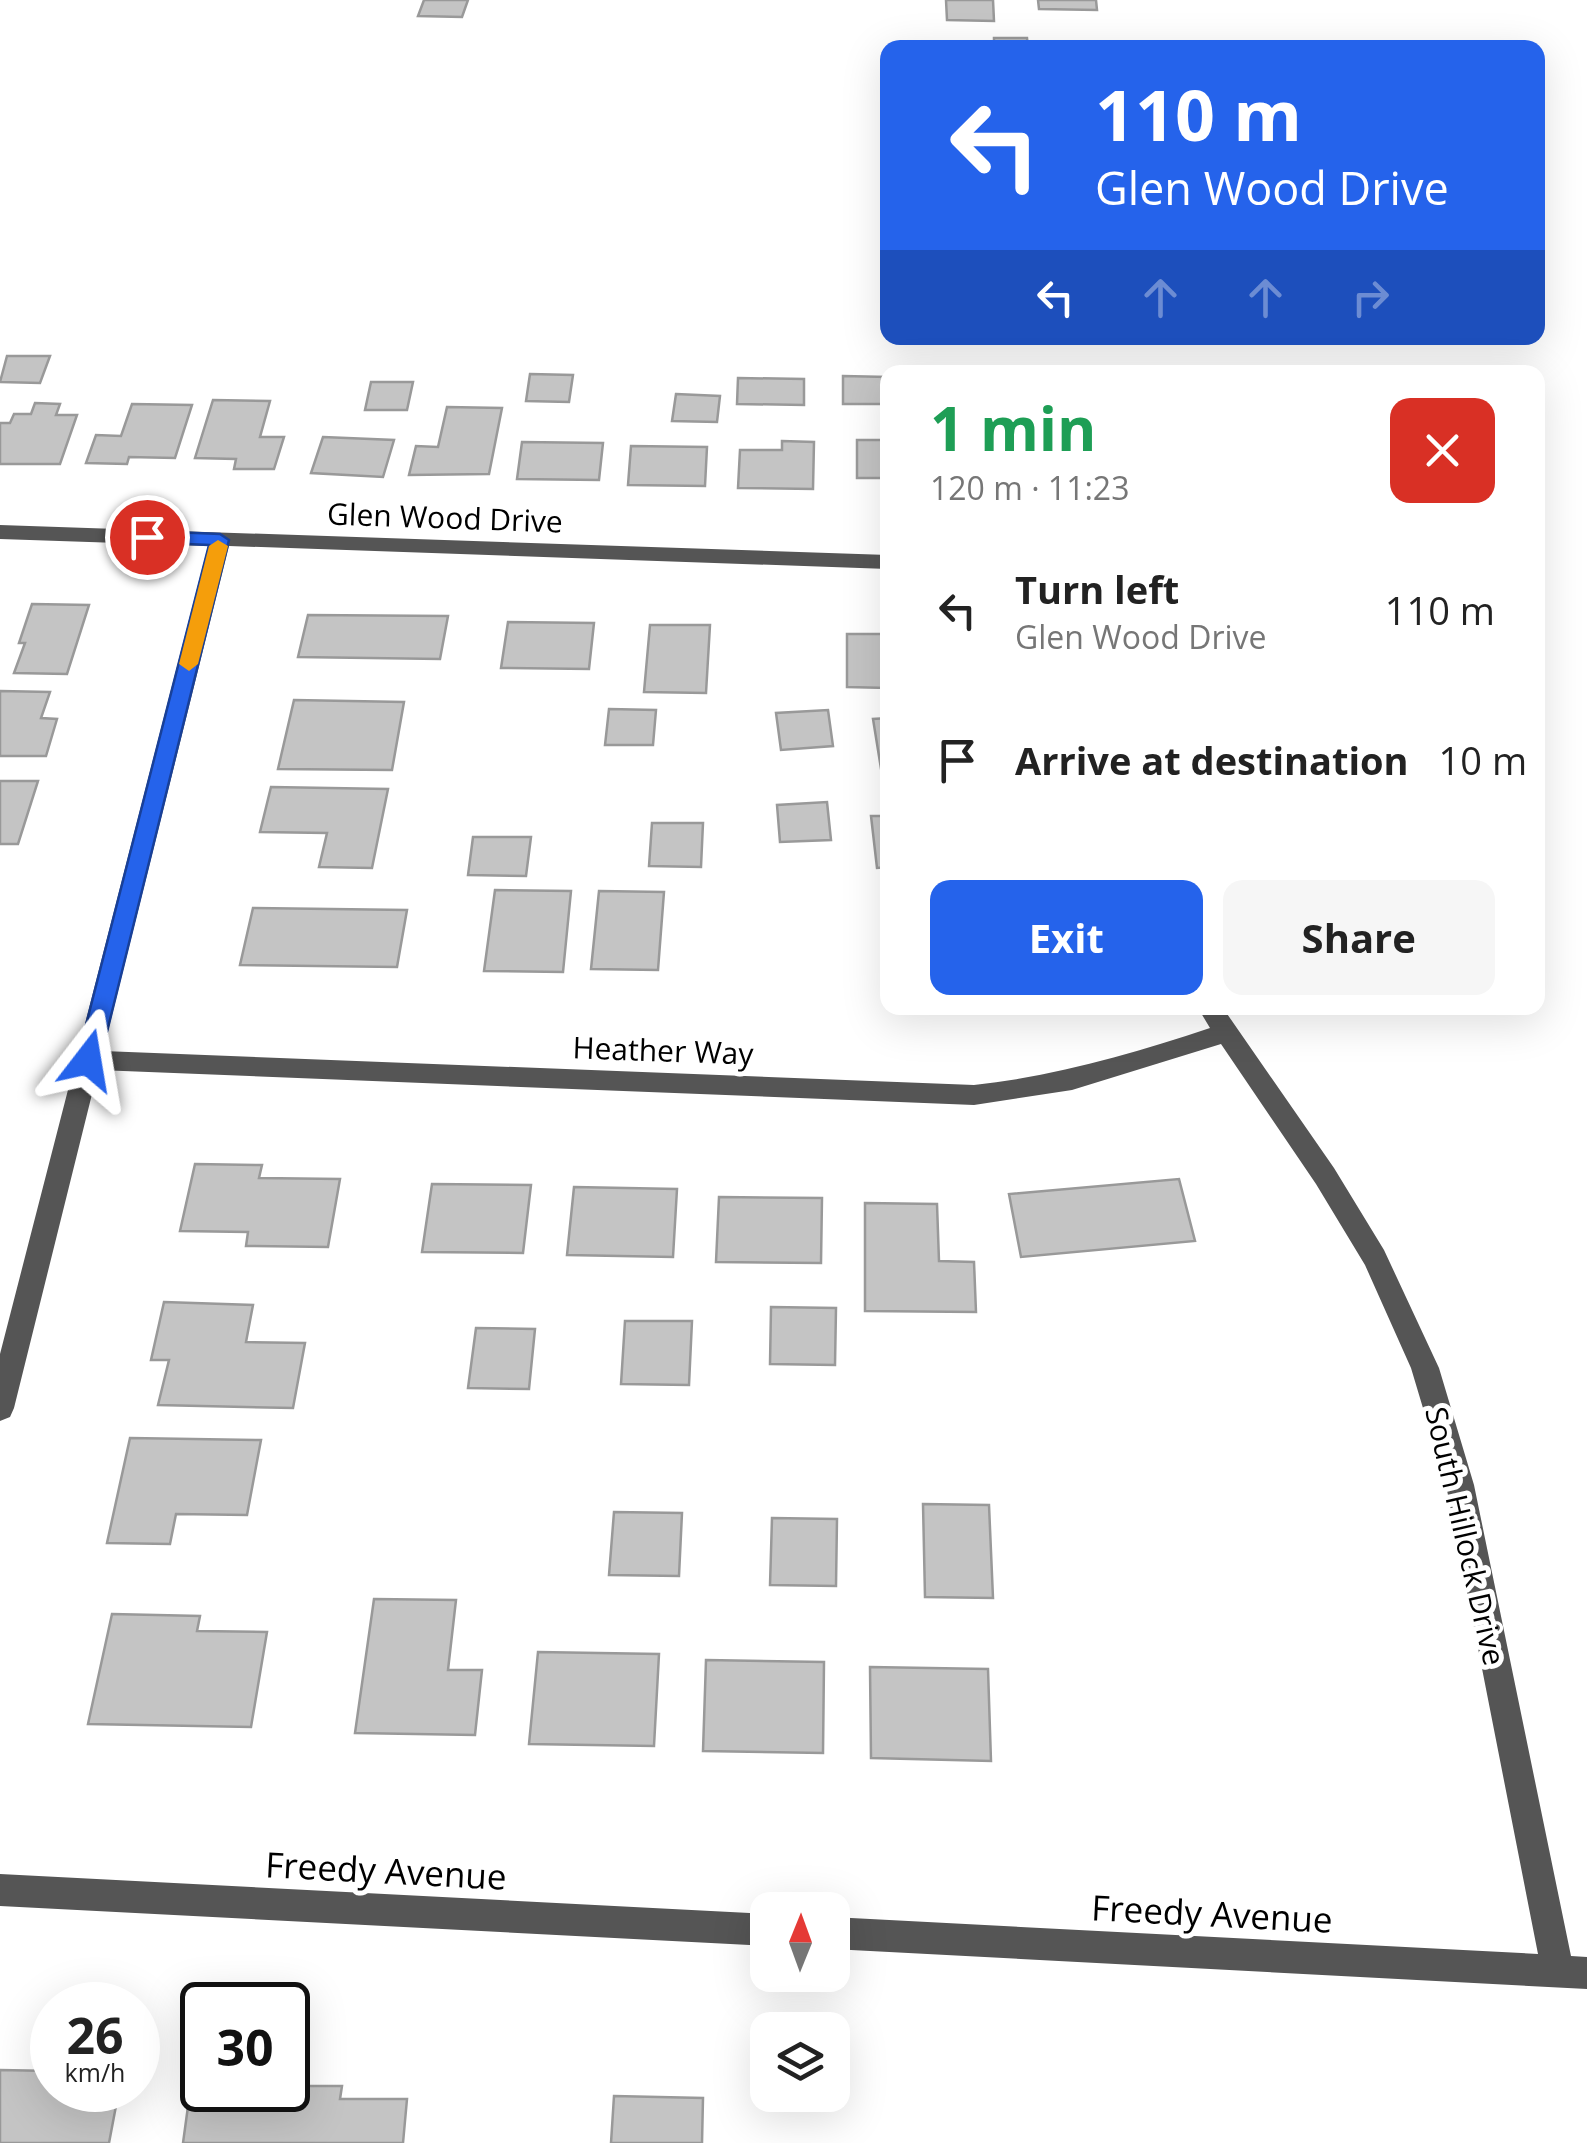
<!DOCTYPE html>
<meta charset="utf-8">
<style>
body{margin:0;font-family:"Open Sans",sans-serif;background:#f6f6f6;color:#222;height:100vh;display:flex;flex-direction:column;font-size:38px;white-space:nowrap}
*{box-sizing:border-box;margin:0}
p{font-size:32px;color:#767676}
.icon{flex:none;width:55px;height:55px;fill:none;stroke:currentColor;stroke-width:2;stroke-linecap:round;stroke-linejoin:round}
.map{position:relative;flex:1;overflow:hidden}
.drawer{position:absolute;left:880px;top:365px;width:665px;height:650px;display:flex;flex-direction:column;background:#fff;border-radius:20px;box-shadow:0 10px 40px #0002}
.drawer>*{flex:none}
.guide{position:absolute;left:880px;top:40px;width:665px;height:305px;border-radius:20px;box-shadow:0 10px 40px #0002;background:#2563eb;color:#fff;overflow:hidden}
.needle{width:65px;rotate:1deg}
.controls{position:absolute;left:750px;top:1892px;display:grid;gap:20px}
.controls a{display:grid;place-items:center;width:100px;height:100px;border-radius:20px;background:#fff;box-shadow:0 10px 40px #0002;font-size:50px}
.speed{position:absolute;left:30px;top:1982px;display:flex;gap:20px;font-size:50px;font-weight:700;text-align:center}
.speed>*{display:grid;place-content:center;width:130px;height:130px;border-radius:50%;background:#fff;box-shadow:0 10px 40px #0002;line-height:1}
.speed small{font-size:25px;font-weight:400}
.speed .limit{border:5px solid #111;border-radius:15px;background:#fff;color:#111}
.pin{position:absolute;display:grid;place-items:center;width:85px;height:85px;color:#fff;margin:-42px;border:5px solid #fff;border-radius:50%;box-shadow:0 2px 10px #0007}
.me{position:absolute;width:110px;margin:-55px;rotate:14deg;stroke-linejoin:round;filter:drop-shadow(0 0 8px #0008)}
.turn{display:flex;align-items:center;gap:35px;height:210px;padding:0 50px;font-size:45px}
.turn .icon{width:130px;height:130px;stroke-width:2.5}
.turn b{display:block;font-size:70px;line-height:85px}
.lanes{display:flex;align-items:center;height:95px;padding:0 50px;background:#0003;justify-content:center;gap:50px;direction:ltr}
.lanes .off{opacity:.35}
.round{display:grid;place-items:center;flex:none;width:105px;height:105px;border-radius:20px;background:#f6f6f6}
.overview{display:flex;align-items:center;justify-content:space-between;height:170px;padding:0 50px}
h1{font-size:60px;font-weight:700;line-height:75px;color:#1e9e55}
.action{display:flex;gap:20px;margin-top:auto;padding:20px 50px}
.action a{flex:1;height:115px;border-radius:20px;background:#2563eb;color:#fff;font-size:40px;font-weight:700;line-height:115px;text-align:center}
.action a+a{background:#f6f6f6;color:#222}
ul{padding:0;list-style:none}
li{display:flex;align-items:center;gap:30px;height:150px;padding:0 50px}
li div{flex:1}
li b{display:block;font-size:38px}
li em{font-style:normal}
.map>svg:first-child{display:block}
.building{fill:#c4c4c4;stroke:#999;stroke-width:2.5}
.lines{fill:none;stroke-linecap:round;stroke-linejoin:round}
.minor{fill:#555;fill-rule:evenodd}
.route{fill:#2563eb;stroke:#184099;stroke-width:2.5}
.slow{fill:#f59e0b}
.labels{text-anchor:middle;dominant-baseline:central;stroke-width:10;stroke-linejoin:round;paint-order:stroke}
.street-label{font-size:30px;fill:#000;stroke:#fff}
.near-street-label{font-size:35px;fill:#000;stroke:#fff}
</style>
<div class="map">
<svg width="1587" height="2143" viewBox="0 0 1587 2143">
<rect width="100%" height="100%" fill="#fff"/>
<path class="building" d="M424 0H468L462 17 418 16Z
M946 0H993L994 21 947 20Z
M1038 0H1096L1097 10 1039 9Z
M994 38H1027L1028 48H994Z
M7 356H50L40 383 0 382Z
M530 374 573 375 569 402 526 401Z
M843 376 888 377V404H843Z
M738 378 804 379V405L737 404Z
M371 382H413L407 410H365Z
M676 394 720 396 717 422 672 421Z
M213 400 270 401 260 437H284L274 469H234L236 459 195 458Z
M35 403 60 404 56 415H77L60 464H0V423H10L14 414H31Z
M132 404 192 405 175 458 129 457 127 464 86 463 96 435 121 436Z
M447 407 502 408 489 474 409 475 416 446 438 447Z
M323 437 394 440 383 477 311 473Z
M857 440H888V478H857Z
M782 441 814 442 813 489 738 488 740 450H782Z
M522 442 603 443 599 480 517 479Z
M631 446 707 447 705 486 628 485Z
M32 604 89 605 67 674 14 673 25 643H19Z
M308 615 448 616 440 659 298 657Z
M508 622 594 623 589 669 501 668Z
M650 625H710L706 693 644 692Z
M847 634H888V688L847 687Z
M0 691 50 692 41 718 57 719 46 756H0Z
M294 700 404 702 392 770 278 769Z
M609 709 656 710 653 745H605Z
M828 710 833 746 781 750 776 713Z
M888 718V781H883L873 719Z
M0 781H38L18 844H0Z
M271 787 388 789 372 868 319 867 327 833 260 832Z
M827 802 831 840 780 842 777 805Z
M871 816H888V867L877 868Z
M652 823H703L701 867 649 866Z
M473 837H531L526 876 468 875Z
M495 890 571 891 563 972 484 971Z
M599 891 664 892 658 970 591 969Z
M253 908 407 910 397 967 240 965Z
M195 1164 262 1165 259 1178 340 1179 328 1247 246 1246 248 1232 180 1231Z
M1179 1179 1195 1241 1021 1257 1009 1194Z
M432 1184 531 1185 523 1253 422 1252Z
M574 1187 677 1189 673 1257 567 1255Z
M719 1197 822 1198 821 1263 716 1262Z
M865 1203 937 1204 939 1261 974 1262 976 1312 865 1311Z
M164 1302 253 1305 246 1342 305 1343 293 1408 158 1405 169 1360H151Z
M771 1307 836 1308 835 1365 770 1364Z
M625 1321H692L689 1385 621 1384Z
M476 1328 535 1329 529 1389 468 1388Z
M130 1438 261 1440 247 1515 176 1514 170 1544 107 1543Z
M923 1504 989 1505 993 1598 925 1597Z
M614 1512 682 1513 679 1576 609 1575Z
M772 1518 837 1519 836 1586 770 1585Z
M374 1599 456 1600 448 1670H482L475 1735 355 1733Z
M112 1614 200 1616 197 1631 267 1632 251 1727 88 1724Z
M538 1652 659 1654 654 1746 529 1744Z
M706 1660 824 1662 823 1753 703 1751Z
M870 1667 988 1669 991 1761 871 1758Z
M0 2070 52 2071V2090H119L109 2143H0Z
M288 2086H342L340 2099H407L403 2143H183L189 2099H241L243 2090H288Z
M614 2096 703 2098 702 2143H611Z"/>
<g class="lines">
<path class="minor" d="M0 525 888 555V569L229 546 103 1051 974 1085C1056 1076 1132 1054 1210 1028L1198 1008H1223L1334 1168 1384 1250 1439 1368 1474 1485 1571 1956 1587 1957V1989L832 1949V1917L1538 1954 1446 1485 1411 1368 1365 1265 1316 1184 1221 1044 1072 1090 974 1105 98 1070 14 1408 10 1417 0 1421V1354L208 546 0 539Z
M0 1874 768 1914V1946L0 1906Z"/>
</g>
<path class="route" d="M147 531 220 534 229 540 100 1060 88 1069 77 1060 209 545 140 542 138 537Z"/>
<path class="slow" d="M218 540 228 546 198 664 189 671 179 664 209 546Z"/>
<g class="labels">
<g class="street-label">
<text transform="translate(445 517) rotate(2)">Glen Wood Drive</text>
<text transform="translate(663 1050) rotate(2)">Heather Way</text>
<text transform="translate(1466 1536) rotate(77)">South Hillock Drive</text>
</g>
<g class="near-street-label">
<text transform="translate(386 1870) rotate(3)">Freedy Avenue</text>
<text transform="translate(1212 1913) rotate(3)">Freedy Avenue</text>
</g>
</g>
</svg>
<div class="controls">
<a><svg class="needle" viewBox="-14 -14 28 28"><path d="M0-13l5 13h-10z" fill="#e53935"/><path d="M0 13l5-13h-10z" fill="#767676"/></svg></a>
<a><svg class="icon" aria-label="layers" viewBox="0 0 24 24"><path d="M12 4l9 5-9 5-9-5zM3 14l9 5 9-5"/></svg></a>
</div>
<div class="speed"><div>26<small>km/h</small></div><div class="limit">30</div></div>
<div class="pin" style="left:147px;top:537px;background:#d93025"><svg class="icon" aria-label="arrive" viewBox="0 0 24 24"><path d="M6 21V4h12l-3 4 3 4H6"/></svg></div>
<svg class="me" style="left:88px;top:1060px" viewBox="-20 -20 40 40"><path d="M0-17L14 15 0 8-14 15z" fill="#2563eb" stroke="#fff" stroke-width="4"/></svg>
<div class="guide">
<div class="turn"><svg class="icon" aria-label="left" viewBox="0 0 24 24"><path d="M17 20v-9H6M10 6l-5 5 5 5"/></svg><div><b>110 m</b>Glen Wood Drive</div></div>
<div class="lanes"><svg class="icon" aria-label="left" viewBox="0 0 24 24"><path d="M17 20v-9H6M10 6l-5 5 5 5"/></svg><svg class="icon off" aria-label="ahead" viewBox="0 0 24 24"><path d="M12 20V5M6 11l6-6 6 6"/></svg><svg class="icon off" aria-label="ahead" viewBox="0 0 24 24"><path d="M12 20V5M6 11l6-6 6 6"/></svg><svg class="icon off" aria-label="right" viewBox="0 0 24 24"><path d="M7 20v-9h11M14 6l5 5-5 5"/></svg></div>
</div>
<section class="drawer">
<div class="overview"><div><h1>1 min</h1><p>120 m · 11:23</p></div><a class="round" style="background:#d93025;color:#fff"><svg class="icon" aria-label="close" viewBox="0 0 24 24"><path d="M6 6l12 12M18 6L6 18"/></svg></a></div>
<ul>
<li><svg class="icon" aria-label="left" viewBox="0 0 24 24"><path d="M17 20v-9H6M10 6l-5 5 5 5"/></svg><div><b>Turn left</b><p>Glen Wood Drive</p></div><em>110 m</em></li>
<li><svg class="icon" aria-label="arrive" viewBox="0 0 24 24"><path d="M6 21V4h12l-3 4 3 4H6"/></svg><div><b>Arrive at destination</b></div><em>10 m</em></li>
</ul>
<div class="action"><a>Exit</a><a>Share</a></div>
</section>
</div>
